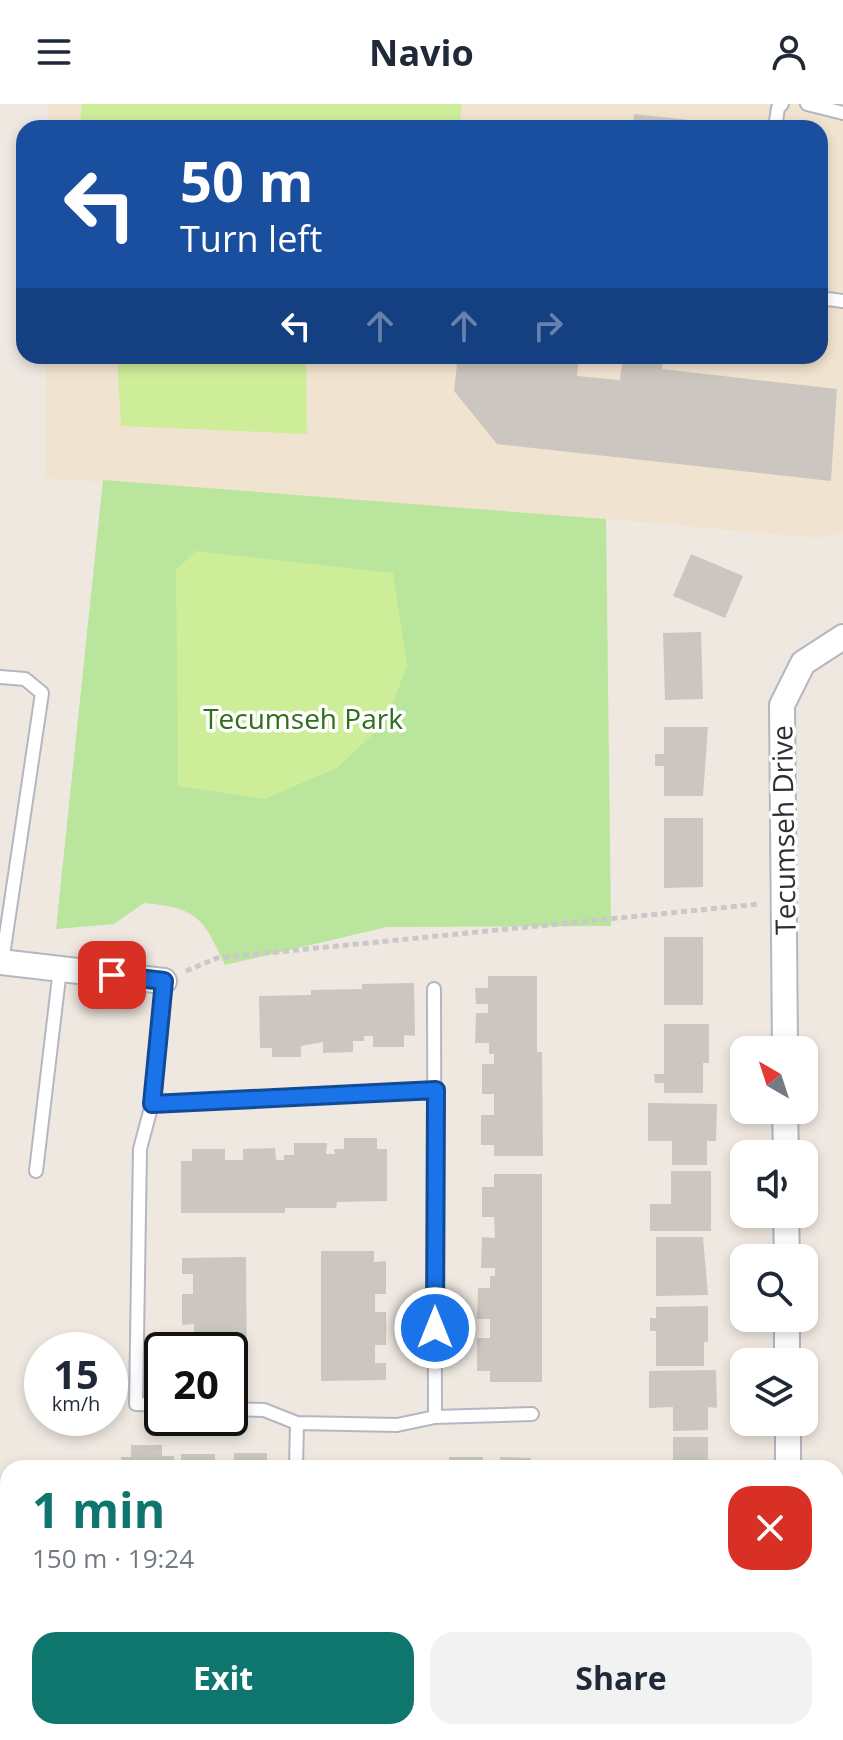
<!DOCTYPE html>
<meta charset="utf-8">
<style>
body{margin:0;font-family:"Open Sans",sans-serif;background:#f2f2f3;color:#1f2937;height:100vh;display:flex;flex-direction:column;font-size:30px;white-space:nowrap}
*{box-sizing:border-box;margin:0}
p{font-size:26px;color:#747a83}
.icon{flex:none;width:44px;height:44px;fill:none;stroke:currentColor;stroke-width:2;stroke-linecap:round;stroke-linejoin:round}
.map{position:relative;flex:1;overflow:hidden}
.drawer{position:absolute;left:0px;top:1356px;width:844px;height:280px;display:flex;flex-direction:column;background:#fff;border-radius:24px 24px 0 0;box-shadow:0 4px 12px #0003}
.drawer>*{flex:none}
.guide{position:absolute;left:16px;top:16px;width:812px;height:244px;border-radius:24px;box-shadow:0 4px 12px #0003;background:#1a4fa0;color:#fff;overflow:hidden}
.needle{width:52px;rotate:321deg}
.fabs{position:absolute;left:730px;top:932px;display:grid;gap:16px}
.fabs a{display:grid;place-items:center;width:88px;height:88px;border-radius:16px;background:#fff;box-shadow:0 4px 12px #0003;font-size:40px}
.speed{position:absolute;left:24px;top:1228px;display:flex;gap:16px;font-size:40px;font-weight:700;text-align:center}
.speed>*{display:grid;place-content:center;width:104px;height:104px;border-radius:50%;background:#fff;box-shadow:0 4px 12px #0003;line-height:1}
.speed small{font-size:20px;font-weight:400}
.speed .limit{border:4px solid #111;border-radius:12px;background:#fff;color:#111}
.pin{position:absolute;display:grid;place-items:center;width:68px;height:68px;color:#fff;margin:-34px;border-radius:16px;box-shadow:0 4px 12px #0006}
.me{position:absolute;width:88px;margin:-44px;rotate:0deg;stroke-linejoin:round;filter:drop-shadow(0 0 6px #0008)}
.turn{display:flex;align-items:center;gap:28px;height:168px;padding:0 32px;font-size:36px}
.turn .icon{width:104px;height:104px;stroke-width:2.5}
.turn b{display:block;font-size:56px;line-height:68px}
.lanes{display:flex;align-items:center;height:76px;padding:0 32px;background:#0003;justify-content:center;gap:40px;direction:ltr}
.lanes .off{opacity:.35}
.round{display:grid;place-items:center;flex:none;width:84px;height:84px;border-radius:24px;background:#f2f2f3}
.summary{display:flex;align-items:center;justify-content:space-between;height:136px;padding:0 32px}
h1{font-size:48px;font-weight:700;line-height:60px;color:#0f766e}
.primary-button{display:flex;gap:16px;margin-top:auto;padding:16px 32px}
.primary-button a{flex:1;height:92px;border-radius:24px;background:#0f766e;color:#fff;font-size:32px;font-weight:700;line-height:92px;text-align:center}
.primary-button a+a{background:#f2f2f3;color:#1f2937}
header{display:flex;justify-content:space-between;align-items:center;height:104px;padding:0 32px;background:#fff;font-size:36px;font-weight:700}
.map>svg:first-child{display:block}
.education{fill:#f0e4d0}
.green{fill:#b9e59d}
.pitch{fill:#cded99}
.building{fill:#cbc6bf}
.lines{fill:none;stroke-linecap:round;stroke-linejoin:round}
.service-casing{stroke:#b4b7c1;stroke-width:16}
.minor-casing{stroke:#b4b7c1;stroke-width:28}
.path{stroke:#c9c9c9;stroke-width:5;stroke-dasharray:6 4;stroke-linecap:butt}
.service{stroke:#fff;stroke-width:12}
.minor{stroke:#fff;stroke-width:24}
.route-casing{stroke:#114b97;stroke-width:20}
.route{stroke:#1a73e8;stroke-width:14}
.labels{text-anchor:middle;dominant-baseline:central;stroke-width:7;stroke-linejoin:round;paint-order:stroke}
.park-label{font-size:28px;fill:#2f6e1a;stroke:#fff}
.street-label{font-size:28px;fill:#2e2e2e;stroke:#fff}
</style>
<header><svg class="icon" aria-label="menu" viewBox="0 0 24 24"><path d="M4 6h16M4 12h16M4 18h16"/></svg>Navio<svg class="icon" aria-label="person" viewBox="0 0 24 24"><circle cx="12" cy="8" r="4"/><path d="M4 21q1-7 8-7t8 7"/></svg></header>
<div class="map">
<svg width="843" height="1636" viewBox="0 0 843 1636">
<rect width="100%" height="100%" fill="#efe8e1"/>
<path class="education" d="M48 0H843V428L818 434 606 415 45 374 46 252H820V24H48Z"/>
<path class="green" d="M103 376 606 415 611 822 387 823 225 861C203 813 197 804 144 799L114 820 56 825Z"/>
<path class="pitch" d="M82 0H462L459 24H112L80 21Z
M117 252H306L307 330 121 322Z
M196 447 393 469 407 561 386 618 337 664 265 695 178 682 176 466Z"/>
<path class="building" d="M634 10 726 20 725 24H633Z
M458 252H579L577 272 620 276 623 252H663L662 265 837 285 831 377 497 340 454 287Z
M691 450 743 472 725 514 673 492Z
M701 528 703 595 665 596 663 529Z
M664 623H708L703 692H664V662H655V650H664Z
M664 714H703V783L664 784Z
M664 833H703V901H664Z
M488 872H537V948H542L543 1052H494V1041H481V1011H494V990H482V960H494V950H489V939H475L476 909H488V900H476L475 884H488Z
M414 879 415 932 404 931V943H373V932H364V937H353V948L323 949V938L301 942V953H272V944H260L259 892 311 891V886L362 885V880Z
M664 920H709V959H703V989H664V979H655L654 970H664Z
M648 999 717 1000 716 1037H707V1061H672V1037H648Z
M344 1034H377V1045H387V1097L337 1098 336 1104H285V1109H181V1057H192V1045H225V1056H243V1045L275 1044 276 1056H284V1051H294V1039H327L326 1050H335L334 1045H344Z
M671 1067H711V1127H650V1100H671Z
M494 1070H542V1278H490V1267H477V1234H490V1215H477L478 1184H490V1172H495V1164H481L482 1133 495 1134 494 1113H482V1083H494Z
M656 1133H703L708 1191 656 1192Z
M321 1147H374V1158L386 1157V1190H375V1208H386V1241H375V1259H386V1276L321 1277Z
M246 1153 247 1283H230V1246H183V1241H194V1220L182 1221V1190H193V1170H182V1154Z
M708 1202V1238H704V1262H656V1227H650V1214H656V1203Z
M716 1266 717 1304 708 1303V1326L673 1327V1303L649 1304V1267Z
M673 1333H708V1357H717V1364H648V1358H673Z
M131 1341H162V1352H174V1364H122L121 1353H131Z
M234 1349H267V1361L276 1360V1364H181V1350H215V1361H234Z
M449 1353H483V1364H449Z
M500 1353 531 1354V1364H500Z
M496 1628H544V1636H496Z
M670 1628H712V1636H670Z"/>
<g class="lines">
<g class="service-casing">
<path id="service" d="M807 0 843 9
M775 24 778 4 782 0
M820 194 843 197
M0 573 25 575 42 589 2 858
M434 885 435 1313
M152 1000 436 986
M36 1067 60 865
M162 1301 136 1300 140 1045 152 1000 164 877
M230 1305 264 1306 297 1319 397 1321 435 1313 532 1310
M296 1364 297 1319
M138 1628V1636
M438 1628V1636"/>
</g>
<g class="minor-casing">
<path id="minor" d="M0 858 164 877
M785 946 782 601 803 559 843 533
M785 1006 786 1050
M786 1110 787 1154
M787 1214V1258
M788 1318V1364
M790 1628V1636"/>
</g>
<path class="path" d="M186 867 217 854 759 800"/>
<use href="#service" class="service"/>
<use href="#minor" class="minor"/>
</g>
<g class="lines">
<g class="route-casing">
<path id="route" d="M112 871 164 877 152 1000 436 986 435 1224"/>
</g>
<use href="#route" class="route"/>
</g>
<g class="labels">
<g class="park-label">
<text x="303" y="614">Tecumseh Park</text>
</g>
<g class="street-label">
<text transform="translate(783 726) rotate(-91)">Tecumseh Drive</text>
</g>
</g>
</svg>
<div class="fabs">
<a><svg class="needle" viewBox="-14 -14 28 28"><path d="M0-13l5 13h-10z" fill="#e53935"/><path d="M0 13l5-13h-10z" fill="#747a83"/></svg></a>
<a><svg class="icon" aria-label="sound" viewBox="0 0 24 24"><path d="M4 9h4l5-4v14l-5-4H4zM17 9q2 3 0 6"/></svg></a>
<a><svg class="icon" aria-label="search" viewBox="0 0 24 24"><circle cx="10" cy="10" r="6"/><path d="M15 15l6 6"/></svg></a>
<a><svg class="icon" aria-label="layers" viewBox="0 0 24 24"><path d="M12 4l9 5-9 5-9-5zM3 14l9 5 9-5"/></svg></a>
</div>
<div class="speed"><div>15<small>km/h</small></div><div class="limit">20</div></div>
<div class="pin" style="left:112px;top:871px;background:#d93025"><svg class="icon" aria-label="arrive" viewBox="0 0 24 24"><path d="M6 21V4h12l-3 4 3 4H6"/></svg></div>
<svg class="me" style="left:435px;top:1224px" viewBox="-20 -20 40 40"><circle r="17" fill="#1a73e8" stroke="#fff" stroke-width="3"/><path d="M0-11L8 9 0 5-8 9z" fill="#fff"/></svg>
<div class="guide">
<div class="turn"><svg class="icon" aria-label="left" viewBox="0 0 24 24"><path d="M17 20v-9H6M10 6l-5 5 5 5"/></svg><div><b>50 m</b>Turn left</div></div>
<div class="lanes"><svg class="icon" aria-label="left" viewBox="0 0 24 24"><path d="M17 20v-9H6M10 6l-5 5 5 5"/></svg><svg class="icon off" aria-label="ahead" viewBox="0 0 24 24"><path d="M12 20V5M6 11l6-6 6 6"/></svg><svg class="icon off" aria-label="ahead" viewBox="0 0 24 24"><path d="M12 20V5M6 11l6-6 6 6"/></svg><svg class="icon off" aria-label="right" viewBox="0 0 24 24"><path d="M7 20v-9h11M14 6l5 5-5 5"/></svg></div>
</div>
<section class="drawer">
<div class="summary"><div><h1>1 min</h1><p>150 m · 19:24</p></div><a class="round" style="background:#d93025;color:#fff"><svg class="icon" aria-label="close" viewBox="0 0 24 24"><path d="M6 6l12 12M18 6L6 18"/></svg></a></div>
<div class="primary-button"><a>Exit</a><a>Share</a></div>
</section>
</div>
